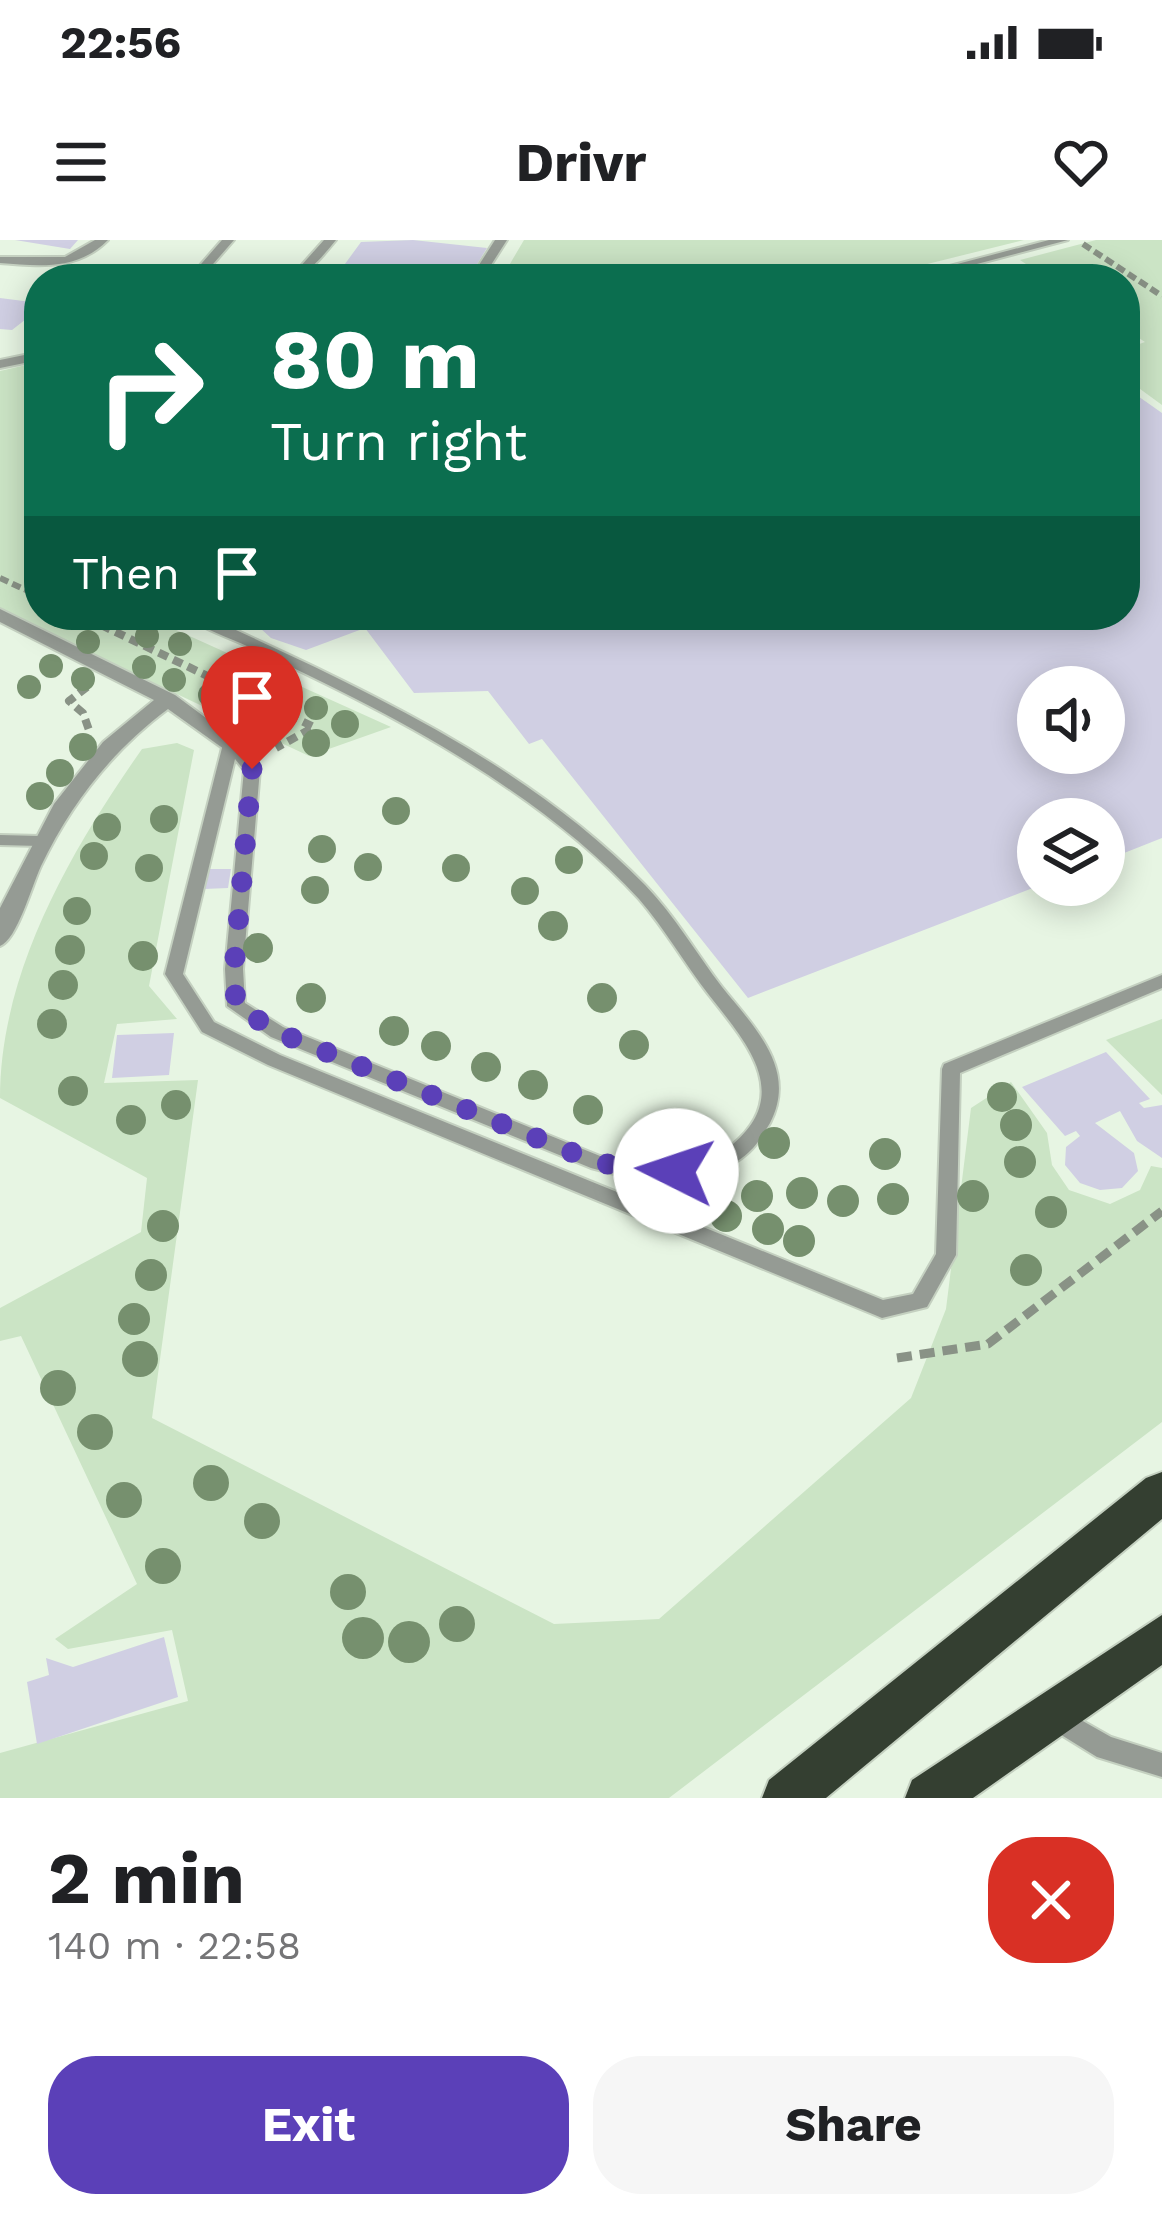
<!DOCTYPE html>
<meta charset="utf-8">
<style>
body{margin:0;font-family:"Work Sans",sans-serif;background:#f6f6f6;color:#202124;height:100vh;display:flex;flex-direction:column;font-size:45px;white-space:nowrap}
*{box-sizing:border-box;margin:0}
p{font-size:39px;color:#757577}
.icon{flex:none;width:66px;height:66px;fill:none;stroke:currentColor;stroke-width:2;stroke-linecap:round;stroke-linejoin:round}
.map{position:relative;height:1558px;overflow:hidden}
.panel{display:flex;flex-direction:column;background:#fff;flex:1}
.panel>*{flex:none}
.top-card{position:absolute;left:24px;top:24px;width:1116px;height:366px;border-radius:48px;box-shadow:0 6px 30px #0003;background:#0b6e4f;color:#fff;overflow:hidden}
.controls{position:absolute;left:1017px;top:426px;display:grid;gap:24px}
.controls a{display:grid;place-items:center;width:108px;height:108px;border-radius:50%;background:#fff;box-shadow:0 6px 30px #0003;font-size:60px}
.pin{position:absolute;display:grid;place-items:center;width:102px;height:102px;color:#fff;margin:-123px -51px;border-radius:50% 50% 50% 0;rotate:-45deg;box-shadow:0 0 12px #0007}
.pin .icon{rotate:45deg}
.me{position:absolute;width:132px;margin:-66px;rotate:274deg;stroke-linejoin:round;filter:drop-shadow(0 0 9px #0008)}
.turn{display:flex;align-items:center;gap:42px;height:252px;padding:0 48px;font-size:54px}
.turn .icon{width:156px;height:156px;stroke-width:2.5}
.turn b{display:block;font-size:84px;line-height:102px}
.then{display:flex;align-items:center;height:114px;padding:0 48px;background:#0003;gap:24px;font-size:45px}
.round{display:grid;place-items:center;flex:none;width:126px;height:126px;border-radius:48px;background:#f6f6f6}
.summary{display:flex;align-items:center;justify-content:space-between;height:204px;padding:0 48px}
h1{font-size:72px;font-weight:700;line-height:90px}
.primary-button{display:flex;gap:24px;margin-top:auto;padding:24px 48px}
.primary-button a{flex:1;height:138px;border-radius:48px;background:#5b40b8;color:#fff;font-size:48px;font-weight:700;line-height:138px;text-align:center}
.primary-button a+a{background:#f6f6f6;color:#202124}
.status{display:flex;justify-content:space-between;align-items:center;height:84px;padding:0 60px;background:#fff;direction:ltr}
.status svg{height:33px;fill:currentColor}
header{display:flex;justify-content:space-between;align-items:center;height:156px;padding:0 48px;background:#fff;font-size:54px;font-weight:700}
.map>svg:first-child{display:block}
.green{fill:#cbe4c5}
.building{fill:#d0cfe3;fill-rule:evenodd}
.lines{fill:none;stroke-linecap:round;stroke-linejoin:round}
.service-casing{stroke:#c4d0c0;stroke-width:4}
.minor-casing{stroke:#c4d0c0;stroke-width:4}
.motorway-casing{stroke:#c4d0c0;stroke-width:4}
.path-far2{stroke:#899286;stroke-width:6;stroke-dasharray:9 4.5;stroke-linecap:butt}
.path-far1{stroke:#899286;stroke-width:8;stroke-dasharray:10 6;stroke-linecap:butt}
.path{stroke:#899286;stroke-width:9;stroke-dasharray:15 8;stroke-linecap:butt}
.service{fill:#959b94;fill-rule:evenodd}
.minor{fill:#959b94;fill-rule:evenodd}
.motorway{fill:#343f31;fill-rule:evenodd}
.tree{fill:#76906e}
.route{stroke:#5b40b8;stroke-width:21;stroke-dasharray:0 37.8}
</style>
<div class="status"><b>22:56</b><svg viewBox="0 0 49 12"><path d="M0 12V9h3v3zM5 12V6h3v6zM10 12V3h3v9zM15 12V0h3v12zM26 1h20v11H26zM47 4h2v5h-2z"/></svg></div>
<header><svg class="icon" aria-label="menu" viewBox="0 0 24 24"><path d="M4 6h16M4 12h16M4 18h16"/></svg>Drivr<svg class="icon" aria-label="heart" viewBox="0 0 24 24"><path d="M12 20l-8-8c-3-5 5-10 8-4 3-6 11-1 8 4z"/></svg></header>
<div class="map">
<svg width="1162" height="1558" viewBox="0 0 1162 1558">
<rect width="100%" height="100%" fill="#e7f5e3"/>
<path class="green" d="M524 0H1024L867 39H501Z
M1096 0H1162V165L1125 138V109L1145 102 1125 89V39H1048L1020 20Z
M39 122V375H143L391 487 309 516 0 371V131Z
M177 503 194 510 149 746 177 779 117 784 104 843 198 840 152 1178 554 1384 659 1379 911 1158 946 1069 971 868 1011 842 1047 893 1052 925 1069 950 1110 964 1140 950 1151 926 1162 928V1182L669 1558H0V1513L188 1461 172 1390 68 1409 55 1399 137 1344 21 1096 0 1101V1068L141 992 147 938 0 858C0 732 71 610 142 509Z
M1162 779V855L1106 800Z"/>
<path class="building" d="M15 0H78L70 9Z
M413 0 487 8 468 39H334L361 2Z
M0 58 39 63V69L12 90 0 89Z
M1125 147 1162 173V598L1104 621V579H1038V646L748 758 542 499 529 504 488 451 414 453 365 388 306 410 271 398 250 379 265 375H1125ZM1038 447H1104V513H1038Z
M208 629H231L228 648 204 649Z
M174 793 169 835 112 838 117 795Z
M1106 812 1150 859 1139 863 1144 868 1162 865V918L1137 901 1120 871 1095 883 1134 913 1138 931 1122 948 1100 950 1080 943 1065 925 1066 907 1080 896 1076 891 1065 896 1022 847Z
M164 1397 178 1457 37 1504 27 1442 49 1435 46 1418 73 1427Z"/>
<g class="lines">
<g class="service-casing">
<path id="service" d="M95 0H108C77 31 40 26 0 23V17H65Z
M222 0H234L200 39H188Z
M324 0H336C311 30 305 39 264 39L299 28Z
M495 0H507L482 39H470Z
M1049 0H1068L920 39H900Z
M39 112V120L0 128V120Z
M184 375H203C358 446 524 521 645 645 675 676 696 713 722 747 754 787 798 829 770 883 764 893 758 904 749 912 709 949 639 942 591 928L271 797 227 766 225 729 244 530 235 519 183 734 214 782 280 815 883 1060 913 1054 936 1014 942 829 944 824 1162 735V748L960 833 956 1015 927 1067 882 1078 875 1075 268 825 202 792 165 734 223 504 231 499 236 501 260 529 243 729 245 763 283 787 600 916C643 923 696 933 733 904 794 853 744 800 709 755 685 724 665 689 639 659 564 577 454 509 356 459 321 441 285 424 249 407 228 397 202 389 184 375Z
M0 595 40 596 48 601 40 606 0 605Z
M1051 1463 1111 1497 1162 1513V1537L1097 1517 1042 1483 1039 1475 1042 1467Z"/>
</g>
<g class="minor-casing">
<path id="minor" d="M0 369 175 455 241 504 238 509H224L168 469C112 511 71 563 41 626 32 645 17 700 0 706V668L54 564 103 502 154 460 0 382Z"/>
</g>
<g class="motorway-casing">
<path id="motorway" d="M1162 1232V1279L826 1558H762L769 1540 1146 1238Z
M1162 1375V1425L973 1558H905L912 1540Z"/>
</g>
<path class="path-far2" d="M1083 4 1162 56
M0 338 39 356
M79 375 107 388"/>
<path class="path-far1" d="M101 385 314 487 276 508
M87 447 69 461 83 473 89 490"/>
<path class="path" d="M897 1118 988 1104 1162 971"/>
<use href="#service" class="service"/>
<use href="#minor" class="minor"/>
<use href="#motorway" class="motorway"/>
</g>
<g class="tree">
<circle cx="147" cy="396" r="12"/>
<circle cx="88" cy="402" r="12"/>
<circle cx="180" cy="404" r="12"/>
<circle cx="51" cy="426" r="12"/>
<circle cx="144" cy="427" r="12"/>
<circle cx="232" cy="434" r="12"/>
<circle cx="83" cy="439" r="12"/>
<circle cx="174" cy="440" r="12"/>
<circle cx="29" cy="447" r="12"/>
<circle cx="283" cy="454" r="12"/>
<circle cx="210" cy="455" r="12"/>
<circle cx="316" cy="468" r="12"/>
<circle cx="260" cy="478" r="14"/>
<circle cx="345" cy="484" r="14"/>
<circle cx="316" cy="503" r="14"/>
<circle cx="83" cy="507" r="14"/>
<circle cx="60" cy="533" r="14"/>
<circle cx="40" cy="556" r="14"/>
<circle cx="396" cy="571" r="14"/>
<circle cx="164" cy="579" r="14"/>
<circle cx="107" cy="587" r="14"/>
<circle cx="322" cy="609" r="14"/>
<circle cx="94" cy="616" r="14"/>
<circle cx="569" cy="620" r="14"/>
<circle cx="368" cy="627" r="14"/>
<circle cx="149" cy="628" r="14"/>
<circle cx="456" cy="628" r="14"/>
<circle cx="315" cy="650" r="14"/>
<circle cx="525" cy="651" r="14"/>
<circle cx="77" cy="671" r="14"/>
<circle cx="553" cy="686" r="15"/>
<circle cx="258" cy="708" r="15"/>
<circle cx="70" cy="710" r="15"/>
<circle cx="143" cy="716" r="15"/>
<circle cx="63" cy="745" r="15"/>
<circle cx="311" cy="758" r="15"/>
<circle cx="602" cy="758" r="15"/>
<circle cx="52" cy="784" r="15"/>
<circle cx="394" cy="791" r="15"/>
<circle cx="634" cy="805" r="15"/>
<circle cx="436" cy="806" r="15"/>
<circle cx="486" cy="827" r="15"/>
<circle cx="533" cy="845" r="15"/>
<circle cx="73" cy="851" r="15"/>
<circle cx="1002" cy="857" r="15"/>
<circle cx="176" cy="865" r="15"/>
<circle cx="588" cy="870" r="15"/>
<circle cx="131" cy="880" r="15"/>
<circle cx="1016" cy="885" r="16"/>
<circle cx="662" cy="896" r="16"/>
<circle cx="774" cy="903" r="16"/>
<circle cx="885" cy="914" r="16"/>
<circle cx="1020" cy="922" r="16"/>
<circle cx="802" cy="953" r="16"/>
<circle cx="757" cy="956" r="16"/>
<circle cx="973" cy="956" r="16"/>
<circle cx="893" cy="959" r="16"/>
<circle cx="692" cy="961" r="16"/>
<circle cx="843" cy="961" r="16"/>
<circle cx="1051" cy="972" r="16"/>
<circle cx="726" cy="976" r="16"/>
<circle cx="163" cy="986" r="16"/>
<circle cx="768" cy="989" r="16"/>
<circle cx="799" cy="1001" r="16"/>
<circle cx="1026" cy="1030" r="16"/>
<circle cx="151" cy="1035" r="16"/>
<circle cx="134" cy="1079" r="16"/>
<circle cx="140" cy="1119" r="18"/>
<circle cx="58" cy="1148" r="18"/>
<circle cx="95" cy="1192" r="18"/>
<circle cx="211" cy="1243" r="18"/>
<circle cx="124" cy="1260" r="18"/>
<circle cx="262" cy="1281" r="18"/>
<circle cx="163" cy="1326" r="18"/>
<circle cx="348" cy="1352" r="18"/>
<circle cx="457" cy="1384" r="18"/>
<circle cx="363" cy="1398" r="21"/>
<circle cx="409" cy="1402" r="21"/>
</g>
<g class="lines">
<path class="route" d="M252 529 234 729 236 766 277 792 598 923 676 931"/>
</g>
</svg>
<div class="controls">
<a><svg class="icon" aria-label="sound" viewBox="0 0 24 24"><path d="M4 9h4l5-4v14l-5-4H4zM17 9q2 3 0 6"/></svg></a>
<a><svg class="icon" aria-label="layers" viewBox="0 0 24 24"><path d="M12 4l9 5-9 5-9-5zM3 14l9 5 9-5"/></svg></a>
</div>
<div class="pin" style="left:252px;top:529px;background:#d93025"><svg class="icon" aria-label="arrive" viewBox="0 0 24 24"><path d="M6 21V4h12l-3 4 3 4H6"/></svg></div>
<svg class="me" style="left:676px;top:931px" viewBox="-20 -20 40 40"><circle r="19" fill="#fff"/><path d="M0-13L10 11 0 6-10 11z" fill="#5b40b8"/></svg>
<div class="top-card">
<div class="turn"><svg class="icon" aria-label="right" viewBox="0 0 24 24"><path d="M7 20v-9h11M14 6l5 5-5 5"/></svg><div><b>80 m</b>Turn right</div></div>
<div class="then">Then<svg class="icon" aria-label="arrive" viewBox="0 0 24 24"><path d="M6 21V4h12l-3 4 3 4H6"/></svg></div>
</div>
</div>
<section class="panel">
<div class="summary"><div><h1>2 min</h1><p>140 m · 22:58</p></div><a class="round" style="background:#d93025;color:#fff"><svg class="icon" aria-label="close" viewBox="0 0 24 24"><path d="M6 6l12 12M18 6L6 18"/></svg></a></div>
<div class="primary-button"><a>Exit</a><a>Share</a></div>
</section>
